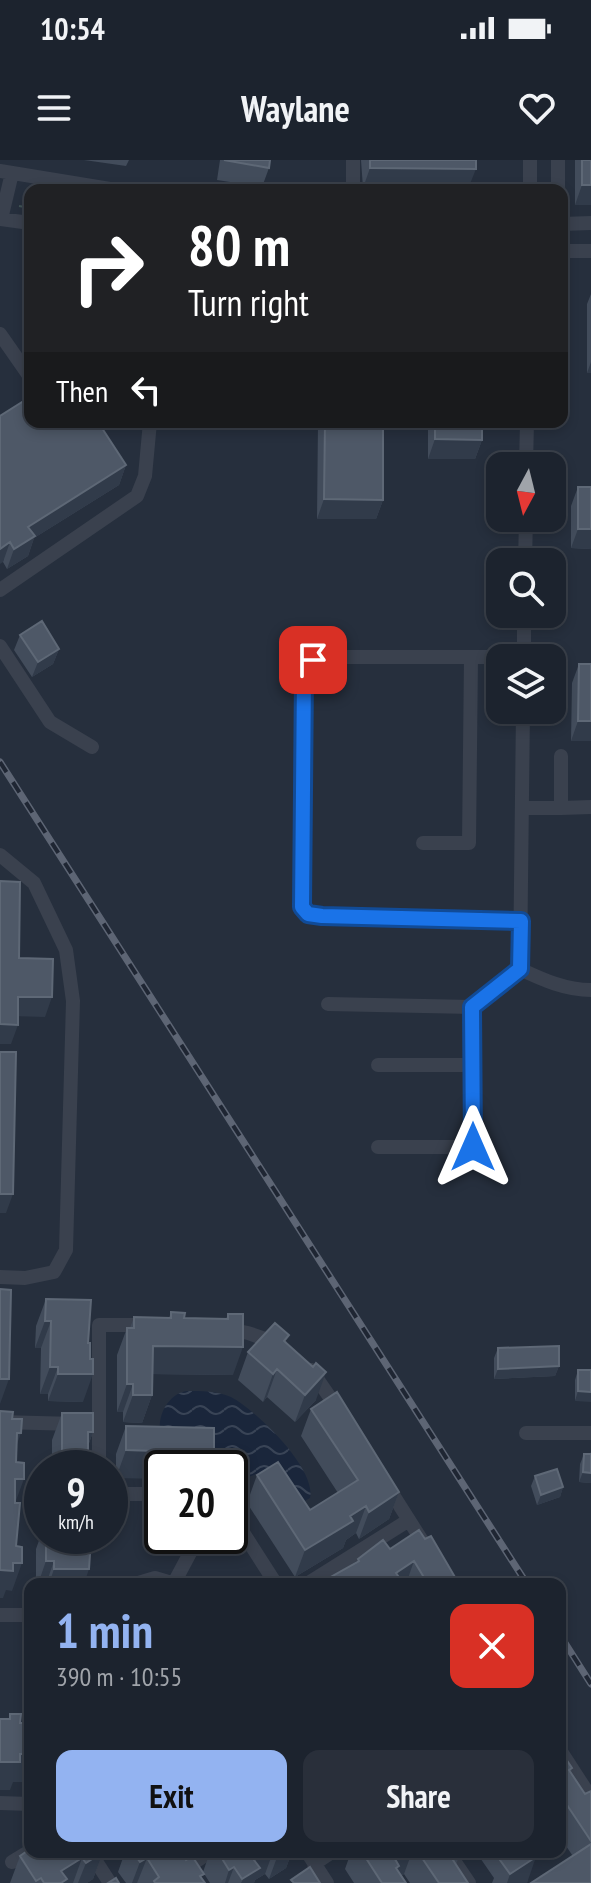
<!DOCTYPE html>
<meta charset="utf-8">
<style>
body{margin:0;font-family:"PT Sans Narrow",sans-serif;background:#292f3a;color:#f1f3f6;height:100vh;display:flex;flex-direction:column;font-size:30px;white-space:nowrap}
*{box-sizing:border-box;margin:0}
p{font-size:26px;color:#a0a4aa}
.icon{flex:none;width:44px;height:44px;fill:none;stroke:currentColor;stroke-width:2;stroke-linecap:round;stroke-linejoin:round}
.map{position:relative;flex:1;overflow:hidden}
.drawer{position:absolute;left:24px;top:1418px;width:542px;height:280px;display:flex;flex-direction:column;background:#1c232e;border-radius:16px;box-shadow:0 4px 12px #0003,0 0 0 2px #3a404a}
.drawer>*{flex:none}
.guide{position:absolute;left:24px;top:24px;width:544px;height:244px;border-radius:16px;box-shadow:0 4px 12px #0003,0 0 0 2px #3a404a;background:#202124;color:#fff;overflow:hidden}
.needle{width:52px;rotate:187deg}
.buttons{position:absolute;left:486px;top:292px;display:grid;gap:16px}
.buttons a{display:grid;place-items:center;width:80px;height:80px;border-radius:16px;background:#1c232e;box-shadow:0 4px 12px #0003,0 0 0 2px #3a404a;font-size:40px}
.speed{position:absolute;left:24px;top:1290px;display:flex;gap:16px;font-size:40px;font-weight:700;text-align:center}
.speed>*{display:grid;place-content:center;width:104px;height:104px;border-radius:50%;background:#1c232e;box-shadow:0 4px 12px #0003,0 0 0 2px #3a404a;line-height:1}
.speed small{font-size:20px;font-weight:400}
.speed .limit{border:4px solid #111;border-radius:12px;background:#fff;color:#111}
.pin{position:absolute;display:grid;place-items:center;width:68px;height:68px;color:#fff;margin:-34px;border-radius:16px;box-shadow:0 4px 12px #0006}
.me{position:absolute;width:88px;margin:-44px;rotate:0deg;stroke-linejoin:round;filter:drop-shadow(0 0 6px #0008)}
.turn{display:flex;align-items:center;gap:28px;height:168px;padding:0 32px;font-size:36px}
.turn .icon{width:104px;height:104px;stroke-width:2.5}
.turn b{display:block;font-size:56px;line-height:68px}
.then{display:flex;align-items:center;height:76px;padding:0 32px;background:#0003;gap:16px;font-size:30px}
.round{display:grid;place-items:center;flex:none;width:84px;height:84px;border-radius:16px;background:#292f3a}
.overview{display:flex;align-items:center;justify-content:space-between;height:136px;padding:0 32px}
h1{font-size:48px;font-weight:600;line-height:60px;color:#93b3f1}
.primary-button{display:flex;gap:16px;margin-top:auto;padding:16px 32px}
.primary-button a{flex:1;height:92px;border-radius:16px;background:#93b3f1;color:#111;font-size:32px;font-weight:600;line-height:92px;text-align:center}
.primary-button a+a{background:#292f3a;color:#f1f3f6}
.status{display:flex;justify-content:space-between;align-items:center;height:56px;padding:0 40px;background:#1c232e;direction:ltr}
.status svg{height:22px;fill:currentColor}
header{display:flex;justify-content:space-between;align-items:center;height:104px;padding:0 32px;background:#1c232e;font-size:36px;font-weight:600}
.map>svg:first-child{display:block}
.water{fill:url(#water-waves)}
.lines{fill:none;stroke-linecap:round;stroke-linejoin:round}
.path{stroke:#415456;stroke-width:2;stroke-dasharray:6 6;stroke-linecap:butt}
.minor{stroke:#3a414e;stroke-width:14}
.rail-casing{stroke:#5d6574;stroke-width:7}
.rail{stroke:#1f2633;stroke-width:4;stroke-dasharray:12;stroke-linecap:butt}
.wall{fill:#424c5b}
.shaded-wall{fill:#313b4a}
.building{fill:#4e5867;stroke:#5e6876;stroke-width:2}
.route-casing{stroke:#114b97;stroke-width:20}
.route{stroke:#1a73e8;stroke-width:14}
</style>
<div class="status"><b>10:54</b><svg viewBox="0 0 49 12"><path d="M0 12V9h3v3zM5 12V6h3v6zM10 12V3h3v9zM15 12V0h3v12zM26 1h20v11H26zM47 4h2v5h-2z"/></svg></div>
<header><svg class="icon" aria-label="menu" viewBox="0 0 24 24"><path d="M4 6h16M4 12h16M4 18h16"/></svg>Waylane<svg class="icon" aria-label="heart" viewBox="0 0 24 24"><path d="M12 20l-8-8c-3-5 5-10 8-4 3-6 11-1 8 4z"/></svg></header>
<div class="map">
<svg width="591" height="1723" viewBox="0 0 591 1723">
<defs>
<pattern id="water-waves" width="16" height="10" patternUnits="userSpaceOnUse" patternTransform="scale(2)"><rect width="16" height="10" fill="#1a263b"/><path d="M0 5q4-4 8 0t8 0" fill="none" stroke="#394456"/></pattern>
</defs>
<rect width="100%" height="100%" fill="#262f3d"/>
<path class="water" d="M187 1231C202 1231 217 1231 231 1237 256 1250 317 1309 310 1338L303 1342 273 1308 237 1321H230V1308H217L213 1289 160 1270C158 1253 170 1233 187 1231Z"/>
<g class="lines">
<path class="path" d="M19 46 30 48"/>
<path class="minor" d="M353 0V30
M558 0V30
M0 11 116 30
M284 30V29
M530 30V0
M0 59 30 63
M1 59 12 13
M562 64 591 63
M562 91H591
M0 174 30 217
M526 306 527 262
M525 402 526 358
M0 430 137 336 145 316 150 262
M0 486 50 562 92 587
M524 498V454
M522 648H561V596
M561 648 591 647
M423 683H469L471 497
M0 695 34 723 66 790 73 841 66 1090 54 1112 25 1118 0 1117
M521 761 308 754 302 747 304 514 313 500 324 497H524
M520 809 523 550
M520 809C543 820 566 830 591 830
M328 844 472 847 520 809
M378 905H473
M378 987H473L472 847
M228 1169 248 1173 280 1184
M311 1210 340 1252
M0 1262 76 1264
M526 1273H591
M99 1308V1165H147
M388 1327 426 1387
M110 1334H162
M230 1358 242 1371 276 1424
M174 1423 199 1376
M135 1424 155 1418 175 1424
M307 1424 409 1360
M0 1455H30
M560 1590 591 1638
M0 1643 30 1644
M90 1692 110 1723
M307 1692 327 1723
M448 1692 469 1723
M12 1702 30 1691
M314 1704 332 1692
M186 1708 210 1692"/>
<g class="rail-casing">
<path id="rail" d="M0 602 527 1424
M560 1475 591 1524"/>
</g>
<use href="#rail" class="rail"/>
</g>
<path class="wall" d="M84 0H129L126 6Z
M220 0H270L269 8 262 27 217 20Z
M361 0H476L468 29 363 28Z
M575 0H591V45H575Z
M591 134V213H587V144Z
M30 262 126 305 119 325 34 378 28 396 7 409 3 402Z
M318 262H383V340L376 359H317Z
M428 262H482V280L475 299H428Z
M578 327 591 389 571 388V346Z
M20 475 59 489 53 504 32 517 14 490Z
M579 504H591V581H571L572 523Z
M46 1139 83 1242 48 1241V1234H40L41 1188H35L36 1166Z
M171 1152 184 1158 226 1159 228 1154 233 1215 152 1214V1235L142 1263 123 1262V1252H117V1195L127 1168H130L134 1157 169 1158Z
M286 1183 316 1240 295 1262 267 1237 263 1242 238 1220 248 1192Z
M498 1188 559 1206 555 1216 494 1219V1198Z
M578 1210H591L575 1241V1220Z
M311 1249 399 1332 389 1359 359 1379 356 1373 346 1380 343 1388 295 1417 247 1343 257 1315 310 1350 338 1333 301 1276Z
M62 1253 93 1272 88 1286V1308H52V1280Z
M126 1266 214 1293 208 1308H162L116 1318V1294Z
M591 1292V1323L579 1322 580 1304 584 1294H590Z
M535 1316 563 1327 560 1337 537 1345 531 1326Z
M42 1372V1376H88L84 1424H36V1389Z
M425 1379 459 1424H321L322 1422 357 1402 358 1399Z
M560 1590 572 1608 571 1612 585 1634 591 1631V1723L560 1677Z
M103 1692 93 1719 87 1723H10L20 1696Z
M125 1692H181L205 1723H126L118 1712Z
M210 1692H292L286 1708 269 1719 265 1714 255 1720 254 1723H210L203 1712Z
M351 1692H456L459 1696 456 1705 468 1723H410L404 1714 401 1716 406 1723H354L345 1709Z
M476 1692H533L527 1723H492L494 1718Z"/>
<path class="shaded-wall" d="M370 8 476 9 468 29 363 28Z
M582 25H591V45H575Z
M591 202V213H587Z
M435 279 482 280 475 299H428Z
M126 305 119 325 34 378 28 396 7 409 14 389 28 367Z
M324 339 383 340 376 359H317Z
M578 369H591V389L571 388Z
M10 382 3 402 0 404V389Z
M59 489 53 504 32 517 38 502Z
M578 561H591V581H571Z
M18 837H52L45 857 11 856Z
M0 864 18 865 11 884H0Z
M0 1034H13L6 1053H0Z
M45 1161H51L41 1188H35Z
M153 1186 243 1187 233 1215 143 1214Z
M559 1206 555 1216 494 1219 498 1209Z
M50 1207H58L48 1234H40Z
M277 1209 267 1237 263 1242 273 1214Z
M326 1212 316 1240 295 1262 305 1235Z
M58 1214H93L83 1242 48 1241Z
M0 1219H9L0 1244Z
M127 1224H133L123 1252H117Z
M578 1231 591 1232V1242L575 1241Z
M133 1235H152L142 1263 123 1262Z
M88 1272H93L83 1299Z
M17 1273H21L11 1301Z
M126 1290 214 1293 208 1308H162V1319L116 1318Z
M583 1312 591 1313V1323L579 1322Z
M15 1319H24L14 1346Z
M563 1327 560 1337 537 1345 541 1335Z
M399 1332 389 1359 359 1379 369 1352Z
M366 1346 356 1373 346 1380 343 1388 295 1417 305 1390Z
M46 1401H54L46 1424H38Z
M414 1401 406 1424H392L396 1413Z
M13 1403H22L12 1431 6 1430 3 1438H0V1410Z
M54 1409H89L84 1424H49Z
M20 1594H30V1622H13L10 1630H0V1602Z
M103 1692 93 1719 87 1723H78L86 1703Z
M267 1692H273L265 1714 255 1720 254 1723H241L254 1700Z
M279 1692H292L286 1708 269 1719Z
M406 1692H412L404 1714 394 1721 395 1699Z
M536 1697 527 1723H507L510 1714Z
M82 1698 73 1723H57L61 1711Z
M147 1698 137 1723H132L140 1702Z
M234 1707 228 1723H225L229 1710Z"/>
<path class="building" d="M224 0H270L269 8Z
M370 0H476V9L370 8Z
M582 0H591V25H582Z
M30 237V262H98L126 305 28 367 35 376 14 389 10 382 0 389V256Z
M325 262H383V340L324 339Z
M435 262H482V280L435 279Z
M578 327H591V369H578Z
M42 461 59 489 38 502 20 475Z
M579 504H591V561H578Z
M0 721 20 722 19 798 53 799 52 837H18V865L0 864Z
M0 892H16L13 1034H0Z
M0 1129 11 1130 9 1219H0Z
M46 1139 91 1140 88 1183H90V1199H93V1214H58V1207H50L51 1161H45Z
M171 1152 185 1153 184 1158 228 1159V1154H243V1187L153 1186 152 1235H133V1224H127V1168H134V1157L171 1158Z
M275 1163 289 1175 284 1181 313 1207 316 1203 326 1212 305 1235 277 1209 273 1214 248 1192Z
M559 1186V1206L498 1209V1188Z
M578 1210H591V1232L578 1231Z
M337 1232 399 1332 369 1352 366 1346 350 1356 353 1361 305 1390 257 1315 278 1302 310 1350 358 1320 311 1249Z
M0 1251 13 1252 12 1259H22L21 1273H17L16 1302 24 1303V1319H15V1343H20L16 1386 22 1387V1403H13V1411L0 1410Z
M62 1253H93V1272H88V1308H62Z
M126 1266 214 1268V1293L126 1290Z
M584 1294H591V1313L583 1312Z
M557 1309 563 1327 541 1335 535 1316Z
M419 1370 425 1379 431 1376 459 1424H428L414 1401 396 1413 401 1420 395 1424H323L322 1422 359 1401 358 1399 383 1380 390 1389Z
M46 1376H88L87 1394H90L89 1409H54V1401H46Z
M10 1554H21L20 1563H30V1594H20V1602H0V1559H10Z
M560 1590 572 1608 569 1610 585 1634 591 1631V1681L561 1636 565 1633 560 1625Z
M591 1684V1723H531Z
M30 1689V1692H103L86 1703 82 1698 61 1711 67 1719 61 1723H44L41 1718 36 1721 20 1696Z
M133 1692H181L186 1700 192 1696 204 1714 200 1716 205 1723H155L154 1721 159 1717 147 1698 140 1702Z
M218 1692H267L254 1700 260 1708 242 1719 234 1707 229 1710Z
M362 1692H406L395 1699 399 1706 396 1708 406 1723H382Z
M418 1692H456L459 1696 453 1700 468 1723H439Z
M504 1692H533L536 1697 510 1714 500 1700 507 1696Z
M310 1707 320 1723H294L291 1720Z
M116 1718 119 1723H108Z"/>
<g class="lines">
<g class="route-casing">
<path id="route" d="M313 500 304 514 302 747 308 754 322 756 521 761 520 809 472 847 473 987"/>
</g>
<use href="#route" class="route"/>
</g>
</svg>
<div class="buttons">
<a><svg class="needle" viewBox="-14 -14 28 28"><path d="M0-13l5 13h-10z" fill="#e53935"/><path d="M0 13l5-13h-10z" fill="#a0a4aa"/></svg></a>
<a><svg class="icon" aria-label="search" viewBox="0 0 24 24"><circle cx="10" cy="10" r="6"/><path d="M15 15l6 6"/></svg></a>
<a><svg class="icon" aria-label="layers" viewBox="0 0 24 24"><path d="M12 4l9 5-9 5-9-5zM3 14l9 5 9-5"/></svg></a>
</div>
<div class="speed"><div>9<small>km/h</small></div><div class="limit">20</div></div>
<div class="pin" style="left:313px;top:500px;background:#d93025"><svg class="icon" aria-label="arrive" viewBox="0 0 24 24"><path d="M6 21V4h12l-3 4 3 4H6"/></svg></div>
<svg class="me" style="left:473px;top:987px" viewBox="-20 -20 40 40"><path d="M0-17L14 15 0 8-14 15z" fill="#1a73e8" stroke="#fff" stroke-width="4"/></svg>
<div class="guide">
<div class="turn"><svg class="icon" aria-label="right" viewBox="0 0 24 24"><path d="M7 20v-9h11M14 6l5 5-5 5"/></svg><div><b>80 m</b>Turn right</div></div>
<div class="then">Then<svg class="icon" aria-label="left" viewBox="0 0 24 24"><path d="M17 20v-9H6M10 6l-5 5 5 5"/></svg></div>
</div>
<section class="drawer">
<div class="overview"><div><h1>1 min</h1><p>390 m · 10:55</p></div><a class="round" style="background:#d93025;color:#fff"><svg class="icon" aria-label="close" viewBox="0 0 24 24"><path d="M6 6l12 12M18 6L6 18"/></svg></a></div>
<div class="primary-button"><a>Exit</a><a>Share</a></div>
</section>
</div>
